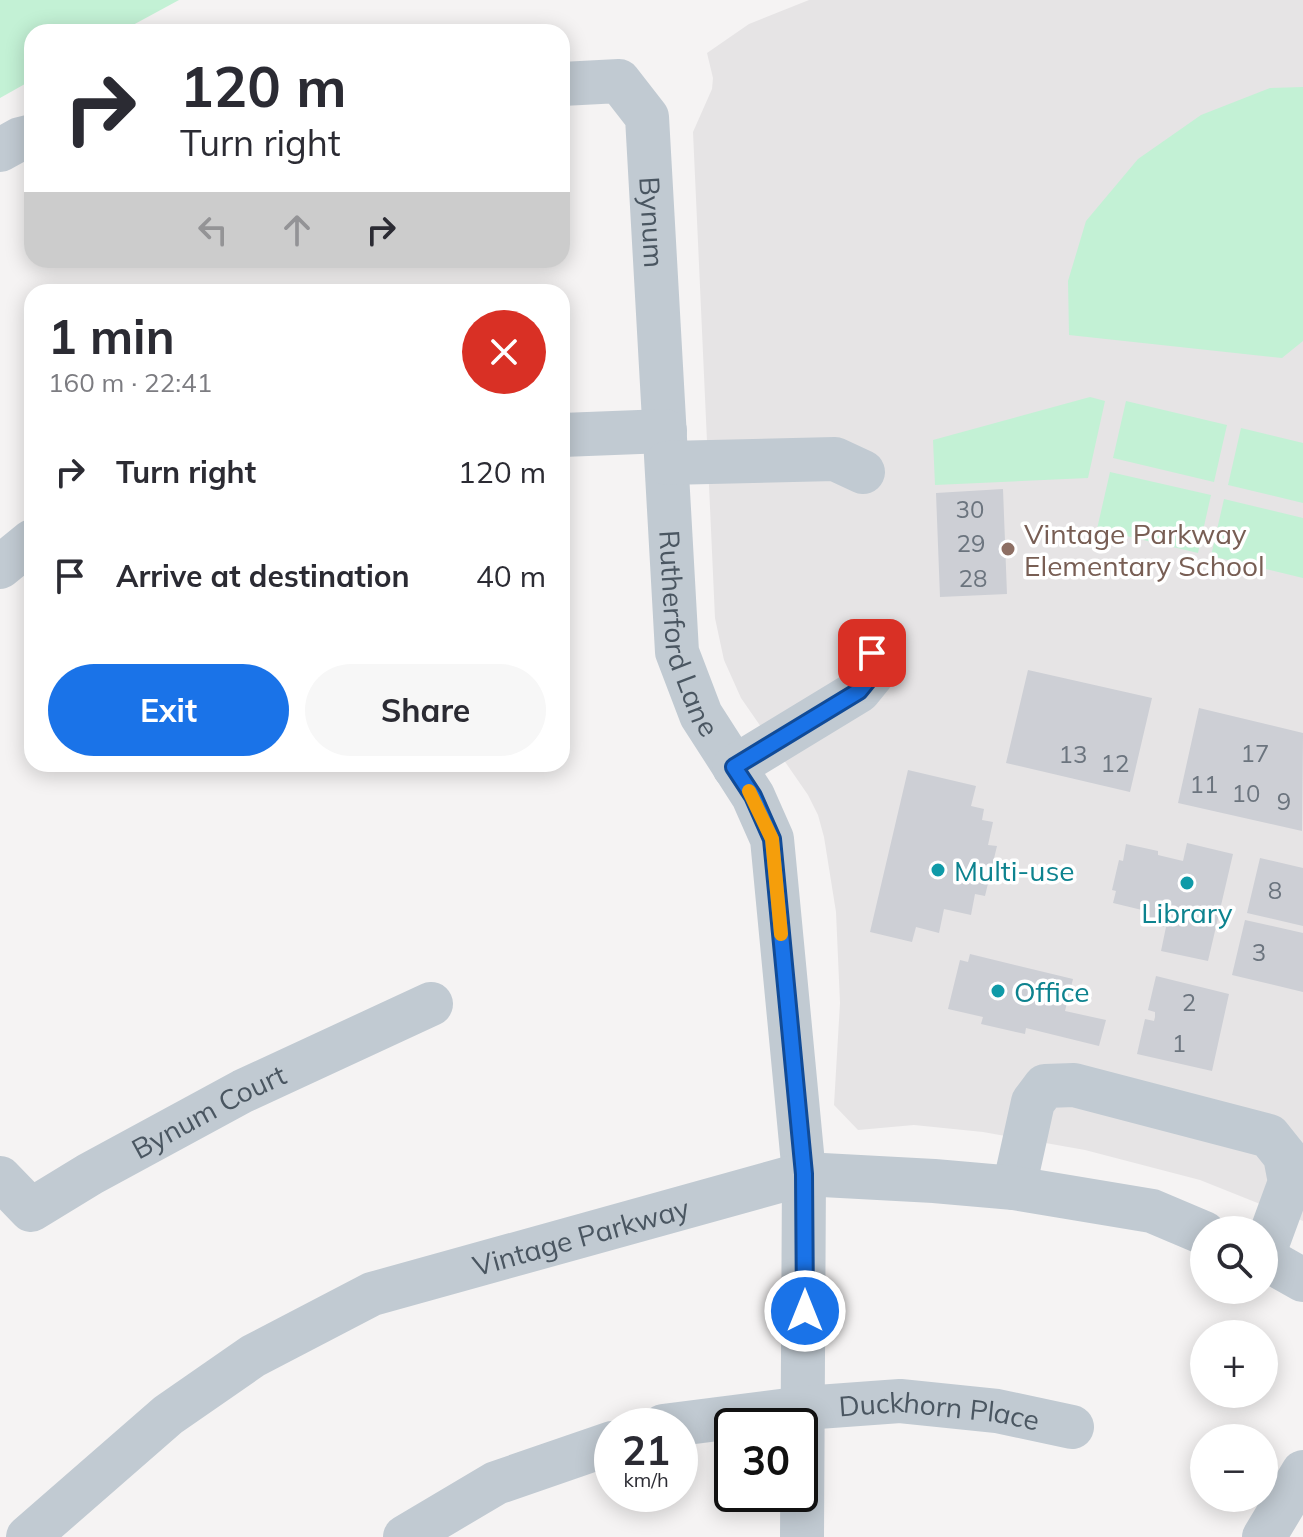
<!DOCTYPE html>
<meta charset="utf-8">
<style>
body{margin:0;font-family:Mulish,sans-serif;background:#f7f7f7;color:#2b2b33;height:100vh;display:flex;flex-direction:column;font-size:30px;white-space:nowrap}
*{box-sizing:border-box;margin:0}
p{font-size:26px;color:#7c7c81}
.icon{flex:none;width:44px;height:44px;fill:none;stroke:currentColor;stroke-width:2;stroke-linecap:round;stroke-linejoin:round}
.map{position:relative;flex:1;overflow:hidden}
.drawer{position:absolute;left:24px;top:284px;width:546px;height:488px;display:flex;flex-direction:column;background:#fff;border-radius:24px;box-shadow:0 4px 20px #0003}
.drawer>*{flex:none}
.guide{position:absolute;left:24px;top:24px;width:546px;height:244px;border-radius:24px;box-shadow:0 4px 20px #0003;background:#fff;color:#2b2b33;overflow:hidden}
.fabs{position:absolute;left:1190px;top:1216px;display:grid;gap:16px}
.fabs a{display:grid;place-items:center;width:88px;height:88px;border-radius:50%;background:#fff;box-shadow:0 4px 20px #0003;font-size:40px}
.speed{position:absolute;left:594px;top:1408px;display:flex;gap:16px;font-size:40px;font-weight:700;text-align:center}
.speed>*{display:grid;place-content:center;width:104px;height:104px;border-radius:50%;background:#fff;box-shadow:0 4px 20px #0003;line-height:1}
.speed small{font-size:20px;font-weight:400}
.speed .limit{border:4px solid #111;border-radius:12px;background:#fff;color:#111}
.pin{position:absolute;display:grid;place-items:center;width:68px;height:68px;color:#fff;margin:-34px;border-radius:16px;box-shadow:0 4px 12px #0006}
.me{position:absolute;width:88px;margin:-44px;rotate:0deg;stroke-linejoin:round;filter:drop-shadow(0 0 6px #0008)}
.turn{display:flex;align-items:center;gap:28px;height:168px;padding:0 24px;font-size:36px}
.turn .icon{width:104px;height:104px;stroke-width:2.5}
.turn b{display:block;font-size:56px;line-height:68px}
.lanes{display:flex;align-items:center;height:76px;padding:0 24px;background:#0003;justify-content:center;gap:40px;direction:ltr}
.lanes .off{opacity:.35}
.round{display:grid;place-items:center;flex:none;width:84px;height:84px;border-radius:42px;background:#f7f7f7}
.summary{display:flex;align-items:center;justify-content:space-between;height:136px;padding:0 24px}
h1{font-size:48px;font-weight:700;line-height:60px}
.button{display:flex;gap:16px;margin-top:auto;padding:16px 24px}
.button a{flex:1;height:92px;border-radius:48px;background:#1a73e8;color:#fff;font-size:32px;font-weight:700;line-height:92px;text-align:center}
.button a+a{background:#f7f7f7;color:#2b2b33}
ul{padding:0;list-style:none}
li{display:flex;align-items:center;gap:24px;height:104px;padding:0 24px}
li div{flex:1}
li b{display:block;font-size:30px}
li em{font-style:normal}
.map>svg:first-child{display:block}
.education{fill:#e6e4e5}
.green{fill:#c3f1d5}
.building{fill:#cdcfd5}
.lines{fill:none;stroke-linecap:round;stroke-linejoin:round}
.minor{stroke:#c1cad2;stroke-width:44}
.route-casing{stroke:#114b97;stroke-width:20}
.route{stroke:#1a73e8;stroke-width:14}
.slow{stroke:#f59e0b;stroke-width:14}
.education-dot{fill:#8d6e63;stroke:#fff;stroke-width:3}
.culture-dot{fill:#0f9aa8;stroke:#fff;stroke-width:3}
.labels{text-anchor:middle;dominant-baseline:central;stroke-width:7;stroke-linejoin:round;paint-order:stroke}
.number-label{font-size:24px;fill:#6b747e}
.street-label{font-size:28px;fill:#4a5661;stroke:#fff}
.education-label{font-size:28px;fill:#785e54;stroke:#fff;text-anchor:start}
.culture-label{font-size:28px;fill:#0d838f;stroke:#fff;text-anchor:start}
</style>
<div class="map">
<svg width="1303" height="1537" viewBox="0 0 1303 1537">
<rect width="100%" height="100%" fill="#f5f3f3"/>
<path class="education" d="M809 0H1303V1221L1200 1180 1085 1150 983 1132 914 1125 858 1130 834 1105 840 1003 836 912 824 837 818 815 808 795 741 698 724 660 715 618 693 132 712 89 713 78 707 53 749 24Z"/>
<path class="green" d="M0 0H179L120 32H32V80L0 98Z
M1303 87V341L1282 358 1069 335 1068 281 1086 221 1138 159 1201 115 1270 88Z
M1090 397 1105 401 1088 478 935 485 933 440Z
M1126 401 1227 425 1214 482 1113 458Z
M1241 428 1303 443V503L1228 485Z
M1110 472 1211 495 1198 553 1097 529Z
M1224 499 1303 518V578L1211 556Z"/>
<path class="building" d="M1003 489 1007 594 940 597 936 493Z
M1028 670 1152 698 1130 792 1006 763Z
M1199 708 1303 733 1302 831 1178 803Z
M908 770 976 786 971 806 984 809 982 820 993 822 988 845 997 846 985 896 975 894 971 915 944 909 939 933 916 927 912 942 870 932Z
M1187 843 1233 854 1208 961 1161 951 1166 927 1140 922 1142 910 1113 903 1116 891 1112 890 1119 860 1123 861 1126 844 1158 851V855L1183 861Z
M1260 858 1303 868V926L1247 913Z
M1245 920 1303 933V992L1232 975Z
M970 954 1073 979 1065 1011 1106 1020 1099 1046 1026 1028 1025 1034 981 1024 983 1017 948 1009 960 960 968 962Z
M1156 976 1229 994 1212 1071 1137 1054 1145 1019 1154 1021 1155 1017V1012L1148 1010Z"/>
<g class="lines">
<g class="minor">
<path id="s1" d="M562 84 619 81 647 117 677 652 701 715 753 796 772 839 804 1174 802 1537"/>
<path d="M0 150 20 139 32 136"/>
<path d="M562 435 665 431"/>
<path d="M667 463 835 459 863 472"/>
<path d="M0 567 32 541"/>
<path d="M734 767 859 691 872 675V653"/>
<path id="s2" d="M0 1178 31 1210 90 1174 243 1091 431 1004"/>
<path d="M1014 1188 1033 1102 1045 1086 1074 1085 1269 1136 1285 1156 1290 1182 1264 1253"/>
<path d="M1264 1258 1303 1280"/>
<path id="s3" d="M663 1426 804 1408 900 1401 997 1411 1072 1427"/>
<path id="s4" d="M28 1537 168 1415 253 1356 372 1294 804 1174 934 1181 1014 1188 1152 1211 1204 1233"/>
<path d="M405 1537 496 1483 612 1443"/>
<path d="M1264 1537 1303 1472"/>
</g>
</g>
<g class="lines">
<g class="route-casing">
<path id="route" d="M805 1311 804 1174 772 839 753 796 734 767 859 691 872 675V653"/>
</g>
<use href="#route" class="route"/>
<path class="slow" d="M749 791 772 839 781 934"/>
</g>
<circle class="education-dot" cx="1008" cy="549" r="8"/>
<g class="culture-dot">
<circle cx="938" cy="870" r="8"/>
<circle cx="1187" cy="883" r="8"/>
<circle cx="998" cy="991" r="8"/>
</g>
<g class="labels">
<g class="number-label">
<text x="970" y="509">30</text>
<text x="971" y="543">29</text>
<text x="973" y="578">28</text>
<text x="1255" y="753">17</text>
<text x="1073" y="754">13</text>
<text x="1115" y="763">12</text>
<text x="1204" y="784">11</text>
<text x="1246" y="793">10</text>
<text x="1284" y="801">9</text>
<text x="1275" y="890">8</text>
<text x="1259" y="952">3</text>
<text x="1189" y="1002">2</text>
<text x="1179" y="1043">1</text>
</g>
<g class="street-label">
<text stroke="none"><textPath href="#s1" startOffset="208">Bynum</textPath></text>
<text stroke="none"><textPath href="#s1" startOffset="622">Rutherford Lane</textPath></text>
<text stroke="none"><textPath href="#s2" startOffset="248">Bynum Court</textPath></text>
<text stroke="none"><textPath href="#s4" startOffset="640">Vintage Parkway</textPath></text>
<text stroke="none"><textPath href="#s3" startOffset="278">Duckhorn Place</textPath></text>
</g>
<g class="education-label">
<text x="1024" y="533">Vintage Parkway<tspan x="1024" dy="32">Elementary School</tspan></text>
</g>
<g class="culture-label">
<text x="954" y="870">Multi-use</text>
<text x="1187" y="912" text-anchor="middle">Library</text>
<text x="1014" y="991">Office</text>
</g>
</g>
</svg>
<div class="fabs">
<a><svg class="icon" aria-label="search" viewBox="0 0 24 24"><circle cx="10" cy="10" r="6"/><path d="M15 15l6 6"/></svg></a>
<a>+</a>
<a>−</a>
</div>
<div class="speed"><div>21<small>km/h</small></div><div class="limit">30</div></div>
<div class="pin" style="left:872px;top:653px;background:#d93025"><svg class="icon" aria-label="arrive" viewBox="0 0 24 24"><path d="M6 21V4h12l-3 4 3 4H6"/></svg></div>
<svg class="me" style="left:805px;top:1311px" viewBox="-20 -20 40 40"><circle r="17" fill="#1a73e8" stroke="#fff" stroke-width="3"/><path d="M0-11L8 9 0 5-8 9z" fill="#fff"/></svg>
<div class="guide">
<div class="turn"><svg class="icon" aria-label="right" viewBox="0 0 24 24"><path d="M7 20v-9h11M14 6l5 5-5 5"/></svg><div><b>120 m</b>Turn right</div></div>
<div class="lanes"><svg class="icon off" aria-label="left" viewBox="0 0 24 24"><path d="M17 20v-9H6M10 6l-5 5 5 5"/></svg><svg class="icon off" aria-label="ahead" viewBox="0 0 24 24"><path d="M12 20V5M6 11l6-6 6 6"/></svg><svg class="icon" aria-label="right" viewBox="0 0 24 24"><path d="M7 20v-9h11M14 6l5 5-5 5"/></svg></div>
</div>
<section class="drawer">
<div class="summary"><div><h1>1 min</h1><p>160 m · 22:41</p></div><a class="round" style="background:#d93025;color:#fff"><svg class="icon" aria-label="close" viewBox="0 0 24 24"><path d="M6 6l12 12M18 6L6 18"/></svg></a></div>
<ul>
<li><svg class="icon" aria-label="right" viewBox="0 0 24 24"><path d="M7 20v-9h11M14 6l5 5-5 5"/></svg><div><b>Turn right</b></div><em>120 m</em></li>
<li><svg class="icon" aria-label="arrive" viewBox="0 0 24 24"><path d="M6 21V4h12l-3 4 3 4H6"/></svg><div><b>Arrive at destination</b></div><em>40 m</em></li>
</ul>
<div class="button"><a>Exit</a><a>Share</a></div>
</section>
</div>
